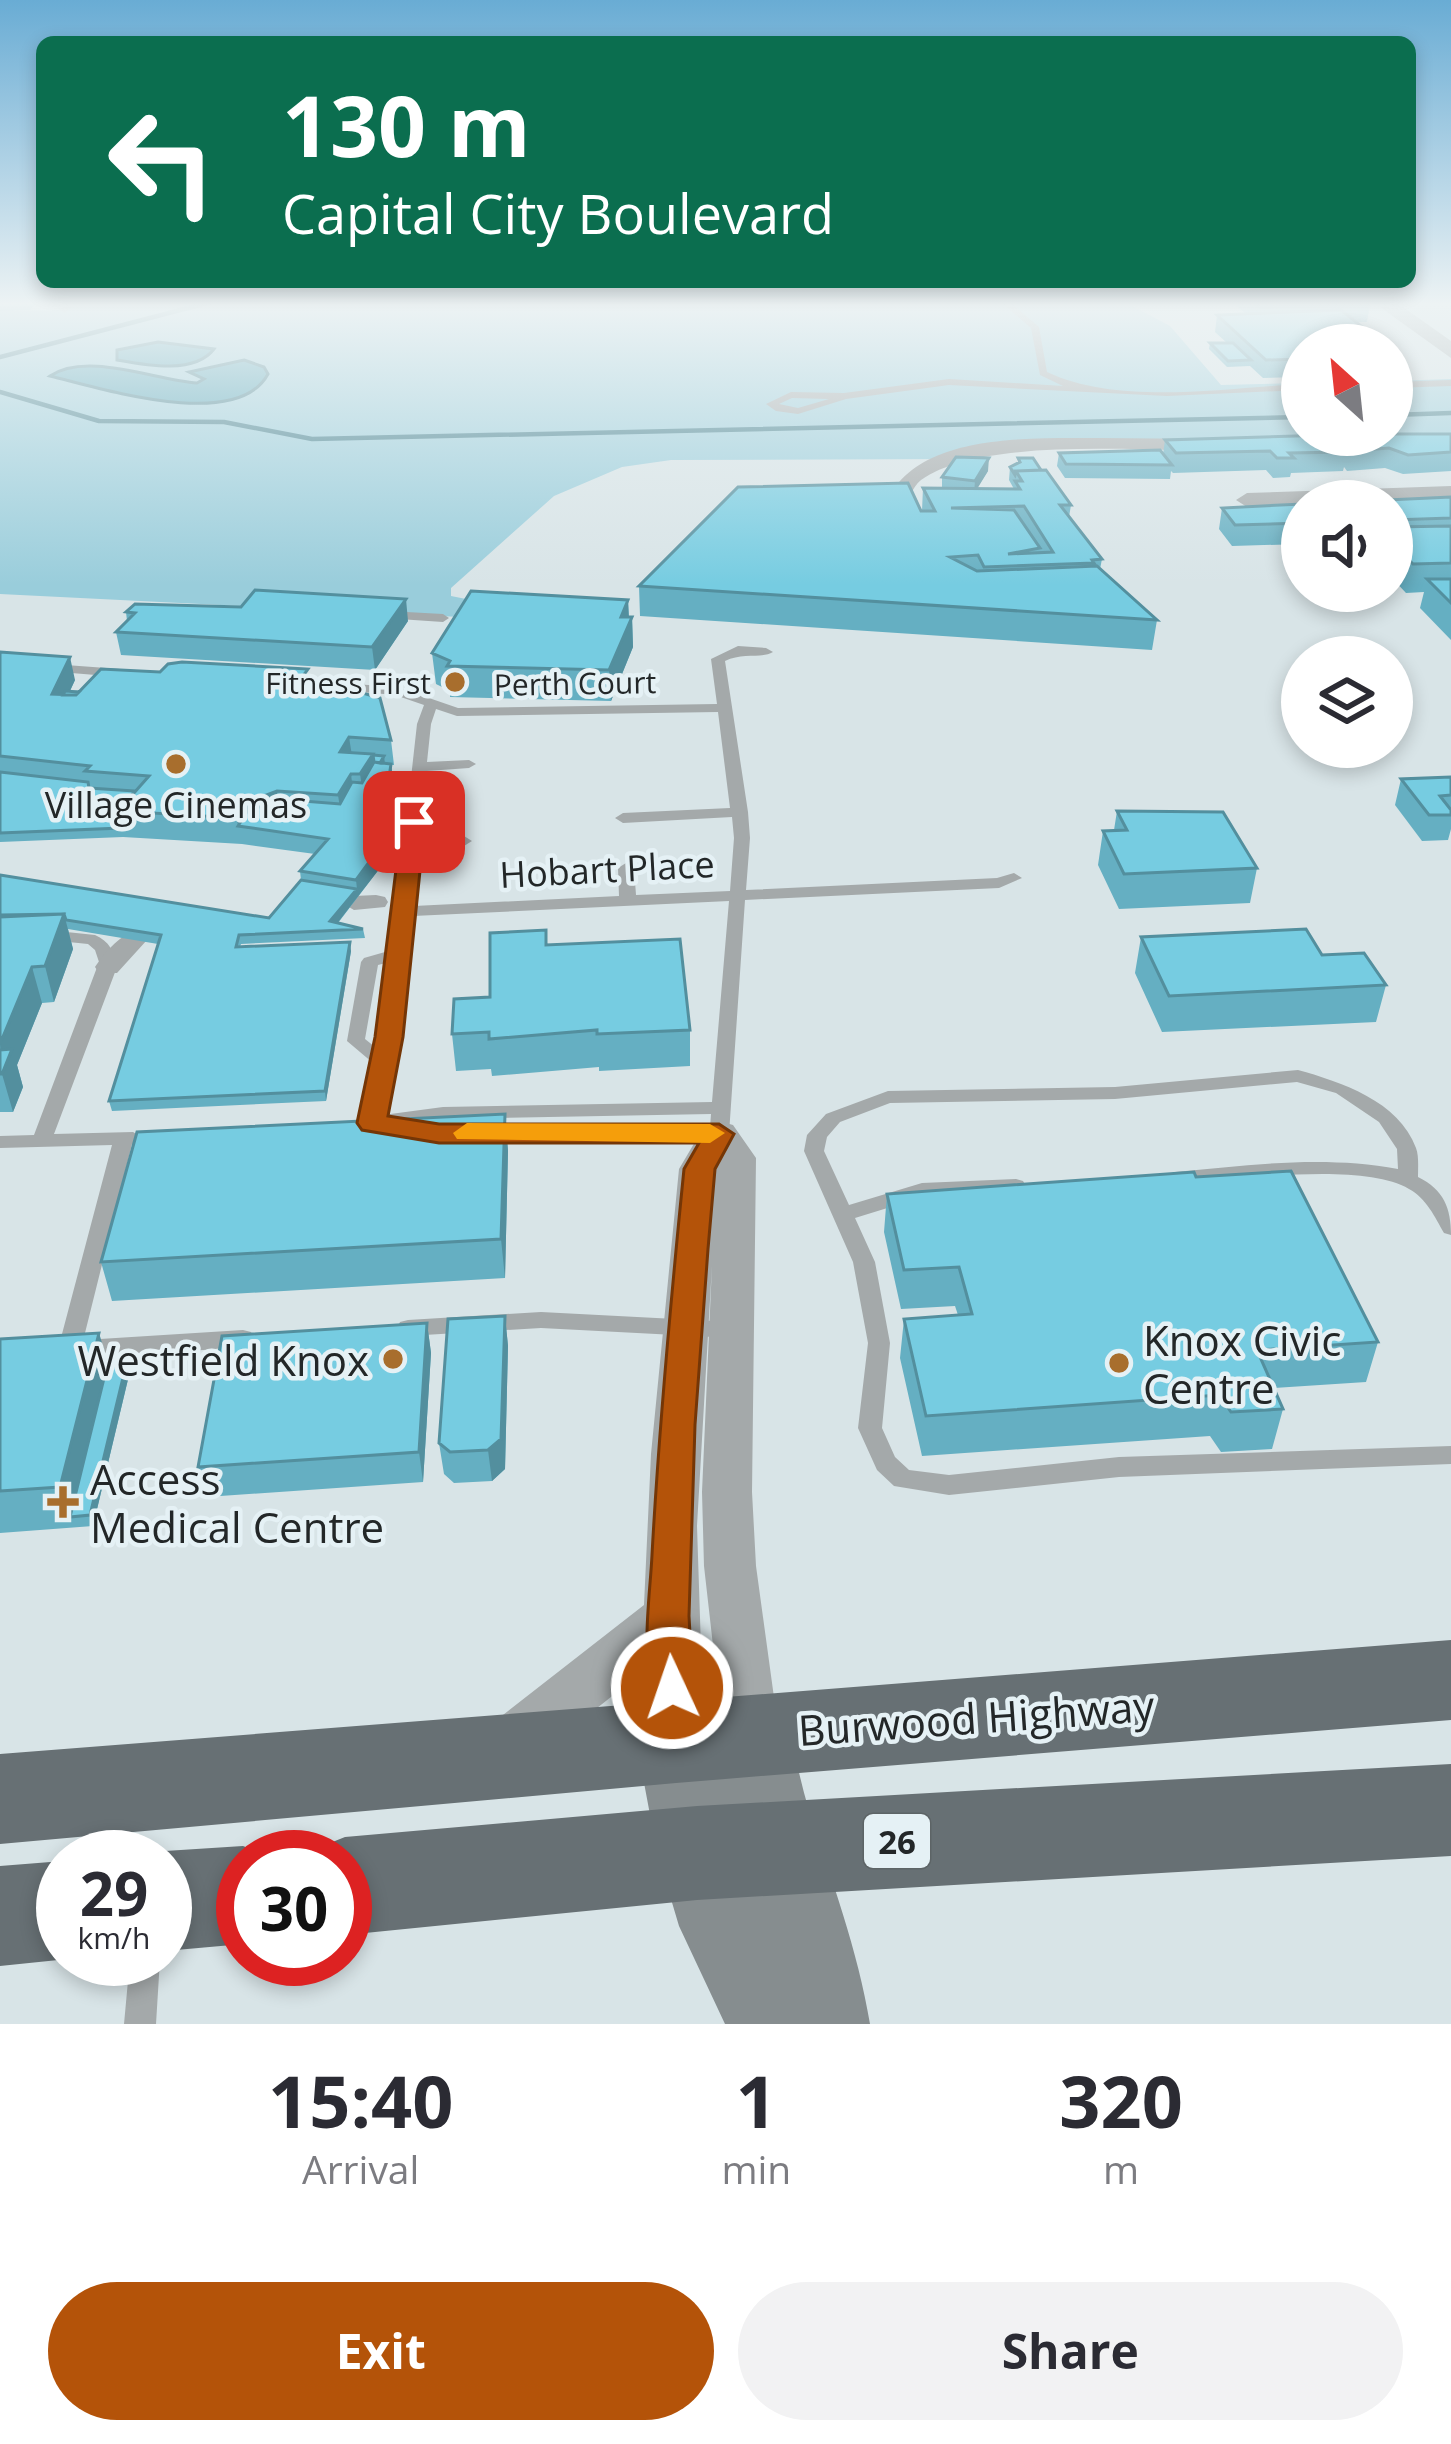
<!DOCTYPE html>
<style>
body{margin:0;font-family:"Open Sans",sans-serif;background:#f2f2f3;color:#2b2b33;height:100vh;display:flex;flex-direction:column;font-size:45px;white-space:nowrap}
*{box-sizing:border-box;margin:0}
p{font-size:39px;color:#7c7c81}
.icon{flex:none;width:66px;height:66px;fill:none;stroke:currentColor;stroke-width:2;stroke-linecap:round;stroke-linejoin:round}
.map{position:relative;height:2024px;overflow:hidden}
.details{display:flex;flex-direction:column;background:#fff;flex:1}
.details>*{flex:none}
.guide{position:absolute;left:36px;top:36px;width:1380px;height:252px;border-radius:18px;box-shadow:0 6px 18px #0003;background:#0b6e4f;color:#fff;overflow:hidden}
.needle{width:78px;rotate:333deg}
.controls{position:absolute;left:1281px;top:324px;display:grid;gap:24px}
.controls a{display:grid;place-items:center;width:132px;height:132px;border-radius:50%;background:#fff;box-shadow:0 6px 18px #0003;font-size:60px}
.speed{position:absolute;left:36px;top:1830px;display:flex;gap:24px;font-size:60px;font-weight:700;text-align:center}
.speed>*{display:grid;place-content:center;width:156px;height:156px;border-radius:50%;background:#fff;box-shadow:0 6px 18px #0003;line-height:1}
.speed small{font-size:30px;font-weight:400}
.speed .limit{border:18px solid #d22;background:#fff;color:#111}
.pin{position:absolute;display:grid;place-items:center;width:102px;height:102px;color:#fff;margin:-51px;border-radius:24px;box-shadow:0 6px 18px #0006}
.me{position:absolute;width:132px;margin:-66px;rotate:357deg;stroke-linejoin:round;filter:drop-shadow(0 0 9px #0008)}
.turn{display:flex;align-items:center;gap:42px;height:252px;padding:0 48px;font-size:54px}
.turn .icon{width:156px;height:156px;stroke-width:2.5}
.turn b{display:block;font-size:84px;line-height:102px}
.eta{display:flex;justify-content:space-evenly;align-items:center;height:204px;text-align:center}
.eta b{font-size:72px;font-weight:700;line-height:84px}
.primary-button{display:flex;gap:24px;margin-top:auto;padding:24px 48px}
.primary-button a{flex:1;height:138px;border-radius:72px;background:#b45309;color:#fff;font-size:48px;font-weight:700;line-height:138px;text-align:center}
.primary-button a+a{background:#f2f2f3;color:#2b2b33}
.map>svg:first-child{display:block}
.green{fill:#99cddb}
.water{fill:#4aa0b5;stroke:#3e7c8b;stroke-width:3}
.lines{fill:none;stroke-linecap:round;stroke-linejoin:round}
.stream{stroke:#3e7c8b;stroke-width:4.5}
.service{fill:#a4a9aa;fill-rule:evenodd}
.pedestrian{fill:#a4a9aa;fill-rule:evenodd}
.minor{fill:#a4a9aa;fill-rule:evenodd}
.tertiary{fill:#a4a9aa;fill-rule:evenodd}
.secondary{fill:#868d8f;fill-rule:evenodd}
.trunk{fill:#677074;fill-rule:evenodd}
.wall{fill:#65afc2}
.shaded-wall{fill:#538f9e}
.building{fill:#76cce1;stroke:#538f9e;stroke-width:3;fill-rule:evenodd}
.route{fill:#b45309;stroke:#753606;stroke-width:3}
.slow{fill:#f59e0b}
.poi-dot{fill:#a86e2d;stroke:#e5f1f5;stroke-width:4.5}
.labels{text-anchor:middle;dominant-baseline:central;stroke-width:9;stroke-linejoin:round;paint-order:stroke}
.far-poi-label{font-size:30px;fill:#232728;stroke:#e5f1f5;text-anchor:end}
.far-street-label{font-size:30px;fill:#232728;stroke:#e5f1f5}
.shield{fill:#e5f1f5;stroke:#5d6466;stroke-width:3}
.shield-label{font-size:33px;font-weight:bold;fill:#232728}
.poi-label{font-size:36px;fill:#232728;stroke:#e5f1f5}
.street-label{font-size:36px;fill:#232728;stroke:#e5f1f5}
.near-poi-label{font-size:42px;fill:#232728;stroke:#e5f1f5;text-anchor:start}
.near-street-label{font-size:42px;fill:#232728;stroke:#e5f1f5}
</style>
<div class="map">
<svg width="1451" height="2024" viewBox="0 0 1451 2024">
<rect width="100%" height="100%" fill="#d8e4e7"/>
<path class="green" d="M69 302H1125L1170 326 1221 385 1302 383V435H1392V381L1451 379V438L1050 447 953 459 671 460 622 467 554 496 451 588V596L491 604 480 618 0 594V311L63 310Z"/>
<path class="water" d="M158 342 214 349C194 375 145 365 117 360V350Z
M244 360 264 367 268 374C237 432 100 388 50 376 86 351 155 380 197 383L204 379 189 372Z"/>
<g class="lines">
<path class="stream" d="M0 357 211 302
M0 392 99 421 224 422 312 439 1302 417
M1392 415 1451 413"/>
<path class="service" d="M1001 302H1010L1039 327 1047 372C1119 406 1224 388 1302 384V390L1167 396 949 385 846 399 798 414 776 411 766 404 791 392 844 393 949 379 1063 386 1040 375 1031 328ZM792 398 829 399 798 408 779 404Z
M1451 380V386L1392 388V382Z
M388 611 443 614 449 618 443 622 384 618V612Z
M738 646 766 648 773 652C761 659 743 652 725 661L748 812 750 838 746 890 997 878 1014 873 1022 878 999 888 745 900 729 1134 726 1138H484L474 1132 484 1126 710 1128 711 1114 443 1119 372 1129 365 1127 362 1123 373 1063 347 1041 361 962 364 958 392 950 404 848 401 845 404 841 417 724 424 705 395 695 316 688 311 687V681L397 687 458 708 717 704 711 659ZM436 709 457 716 718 712 730 808 623 813 615 818 623 823 732 817 734 838 730 891 636 895 634 868 626 863 618 868 619 896 414 906 419 849 464 846 472 841 464 836 420 839 427 771 469 768 476 764 469 760 427 762 431 724ZM729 901 712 1102 443 1107 383 1115 393 1063 413 916ZM390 962 375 1047 365 1039 378 965Z
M52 664 120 669 127 673 120 677 47 671V665Z
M0 925 95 935C109 941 115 952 117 967L54 1134 133 1132 143 1138 140 1142 132 1144 85 1333 100 1339 243 1330 251 1332 254 1338 251 1344C227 1350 91 1360 73 1349 69 1347 64 1338 62 1334L112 1145 0 1148V1136L34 1135 99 962 95 950 88 944 0 935Z
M1298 1070C1341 1082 1399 1101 1416 1148 1419 1156 1418 1168 1418 1177 1444 1190 1451 1208 1451 1235L1444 1233C1435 1217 1426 1198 1409 1189 1361 1161 1232 1180 1175 1186L1168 1184 1165 1179 1168 1174 1175 1172C1249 1165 1324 1155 1398 1169L1397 1149 1379 1122 1336 1093 1297 1082 1115 1099 890 1103 840 1122 827 1137 824 1151 849 1205 922 1183 1016 1179 1023 1181 1026 1186 1023 1191 1016 1193 923 1197 855 1218 875 1262 890 1343 882 1428 895 1457 909 1470 949 1475 1119 1457 1451 1446V1464L1119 1477 949 1495 894 1486 877 1470 858 1428 868 1343 853 1262 804 1151 807 1135 826 1114 888 1091 1115 1087Z
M541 1312 733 1322 741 1324 744 1330 741 1336 733 1338 541 1328 408 1336 400 1334 397 1328 400 1322 408 1320Z
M130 1959H160L156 2024H124Z"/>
<path class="pedestrian" d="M376 895 385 897 388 902 385 907 354 910 342 903 354 896Z
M134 932 147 940 117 973H99L95 967C104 954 118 936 134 932Z"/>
<path class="minor" d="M61 302H77L65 313 57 308Z
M1101 438 1214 439 1224 445 1214 451C1140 451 981 437 921 480 911 488 909 501 903 512H887L884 507C914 430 1033 439 1101 438Z
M1451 486V500L1302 501V505L1247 507 1236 500 1247 493Z
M719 1121 733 1125 756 1158 752 1492 756 1566 779 1734 771 1752 751 1759 731 1752 723 1734 704 1566 702 1492 712 1265 697 1526 704 1740 696 1758 676 1766 656 1758 648 1740 645 1670 534 1758 514 1766 494 1758 486 1740 494 1722 644 1605 651 1454 679 1169 705 1125Z"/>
<path class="tertiary" d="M1373 302H1396L1451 341V358Z"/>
<path class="secondary" d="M751 1698 779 1709C794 1741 798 1774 808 1807 831 1879 858 1950 870 2024H725L679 1926 657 1852 636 1740 648 1714 676 1704 704 1714 712 1732 723 1709Z"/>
<path class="trunk" d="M1451 1640V1720L676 1783 0 1844V1754Z
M1451 1764V1856L697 1900 345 1935V1857H307L310 1851 345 1837 697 1806Z
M243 1846 271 1857H243V1944L165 1951V1857H151L165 1851Z
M63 1861V1959H68L0 1966V1866Z"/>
</g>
<path class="wall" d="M0 302H36V303L30 310 0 311Z
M1232 302H1364L1370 305 1367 322H1356L1302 345V377L1263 378 1250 366 1227 367 1209 349 1210 343H1227L1215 332 1217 315 1246 314Z
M1451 434V471L1403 474 1385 468 1347 471 1344 467 1343 471 1291 473 1290 477 1273 478 1266 470 1173 473 1171 471 1170 479 1065 478 1057 466 1059 453 1163 454 1165 440 1334 439 1335 435Z
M1018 458 1041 470 1071 505 1069 517 1102 559 1100 569 1157 620 1152 650 640 616 639 586 922 511 923 488H942V477L988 471 977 488 1014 489 1009 480 1010 467 1018 463Z
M1451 497V640L1420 608 1424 592 1406 593 1392 578V501Z
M1302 504V544L1232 546 1219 529 1222 508Z
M628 600 629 617H632L633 647 611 701 450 697V691L436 684 432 653Z
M126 612 408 621 375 670 121 655 116 632 127 621Z
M0 652 75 680 70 691 309 678 391 740 394 765H391L393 781 380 868 338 923 363 929 365 938 241 944 240 947 351 951 326 1101 112 1111 109 1101 158 944 68 929 73 949 54 1002 42 1003 17 1065 23 1087 13 1112H0V875L269 918 301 880 300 871 315 854 242 844 123 837 0 842Z
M1451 777V829L1448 840 1422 841 1395 805 1401 779Z
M1117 811 1257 868 1250 903 1119 909 1098 865 1103 831 1114 830Z
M546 930 547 945 690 1030V1066L599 1071V1067L492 1076 491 1069 456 1071 452 1034 490 997Z
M1141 937 1322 955 1386 985 1376 1022 1162 1032 1135 973Z
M505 1114 508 1151 505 1278 112 1301 101 1262Z
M1196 1177 1378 1342 1366 1382 1274 1388 1283 1409 1272 1449 1221 1452 1210 1436 922 1456 900 1358 904 1319 958 1315 955 1306 901 1309 884 1232 887 1194Z
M505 1316 508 1346 505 1469 492 1481 454 1483 444 1474 439 1443Z
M427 1323 431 1353 423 1482 206 1497 198 1467Z
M0 1339 108 1362 127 1361 130 1371 93 1526 0 1533Z"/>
<path class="shaded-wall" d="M989 458 988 471 974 494 975 481Z
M406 599 408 621 375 670 372 647Z
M628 600 629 624 632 617 633 647 611 701 609 670 621 617Z
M70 657 75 680 61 710 52 694Z
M349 737 353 762 340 752Z
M373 754 375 770 384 756 385 764 364 800 360 774Z
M391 764 393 781 380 868 332 930 330 921 357 889 356 880Z
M351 774 354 799 342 821 338 795Z
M277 791 281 817 250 829 238 826 237 818 245 803Z
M64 914 73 949 54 1002 45 966Z
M350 942 351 951 326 1101 325 1091Z
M32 967 42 1003 17 1065 23 1087 13 1112 2 1074 0 1044Z
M505 1114 508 1151 505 1278 501 1239Z
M505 1316 508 1346 505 1469 492 1481 488 1450Z
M427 1323 431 1353 423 1482 419 1452Z
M99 1333 111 1372 70 1517 60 1487Z
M127 1361 130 1371 93 1526 90 1515Z"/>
<path class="building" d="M1253 302H1364L1370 305 1260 307Z
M1341 310 1385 345H1302V359L1266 360 1217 315Z
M1210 343H1233L1251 360 1228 361Z
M1392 434H1451V452L1408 455 1389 448 1351 451 1335 435Z
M1330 435 1347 452 1289 453 1294 458H1277L1270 451 1176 453 1165 440Z
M1160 450 1172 465 1066 464 1059 453Z
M956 457 989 458 975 481 942 477Z
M1018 458H1033L1041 470 1016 471 1015 475 1010 467 1020 462Z
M1046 470 1071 505H1060L1102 559 1092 560 1094 563 984 567 978 555 950 557 977 571 1097 566 1157 620 639 586 738 487 908 483 921 511H935L923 488 1020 489 1015 481H1022L1016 471ZM1024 506 1053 552 1008 554 1040 548 1014 510 951 508Z
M1451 497V518L1392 520V501H1366Z
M1302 504V523L1235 525 1222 508Z
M1451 526V563L1413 564 1392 543V527Z
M1427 579H1451V603Z
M255 590 406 599 372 647 116 632 135 613 126 612 135 604 241 607Z
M471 591 628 600 621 617H632L609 670 447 666 450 661 432 653Z
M0 652 70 657 52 694 76 695 101 669 160 672 168 664 182 662 308 669 303 676 380 698 391 740 349 737 340 752 373 754 360 774H351L338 795 277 791 245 803 237 818 118 811 149 776 85 771 90 766 0 756Z
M65 691 79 692 76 695H63Z
M373 755 384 756 380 763 374 762Z
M374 762 391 764 378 850 356 880 300 871 328 839 238 826 247 812 278 799 340 804 352 782 362 783Z
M0 772 88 782 89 788 135 791 118 811 121 828 0 833Z
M1451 777V795L1440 796 1451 810V815H1429L1401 779Z
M1117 811 1223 812 1257 868 1124 874 1103 831 1127 830Z
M0 875 269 918 301 880 357 889 330 921 363 929 239 935 236 947 350 942 325 1091 109 1101 161 935 66 920 64 914 0 915Z
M64 914 45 966 32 967 0 1044V917Z
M1306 929 1322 955 1364 953 1386 985 1169 996 1141 937Z
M546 930V945L680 939 690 1030 597 1034V1030L489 1039V1032L452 1034 454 999 490 997V933Z
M12 1049 2 1074H0V1050Z
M505 1114 501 1239 101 1262 137 1132Z
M1291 1171 1378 1342 1257 1350 1283 1409 1231 1412 1219 1395 926 1416 904 1319 972 1314 959 1267 904 1270 887 1194 1194 1172 1196 1177Z
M505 1316 501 1439 488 1450 450 1452 439 1443 448 1319Z
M427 1323 419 1452 198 1467 222 1336Z
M99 1333 60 1487 0 1491V1339Z
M127 1361 90 1515 70 1517 108 1362Z"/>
<linearGradient id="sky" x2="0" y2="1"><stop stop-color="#69acd4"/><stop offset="0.52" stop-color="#edf3f4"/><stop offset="1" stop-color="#edf3f4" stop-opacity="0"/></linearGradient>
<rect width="1451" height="585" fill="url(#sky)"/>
<path class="route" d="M414 815 425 822 403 1037 388 1116 439 1124H719L734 1134 715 1169 708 1249 695 1425 689 1616 693 1688 687 1701 672 1707 657 1701C639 1661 650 1599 652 1555 659 1426 671 1298 684 1169L699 1143H439L362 1130 357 1123 375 1037 402 822Z"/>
<path class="slow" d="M467 1123 710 1124 725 1133 710 1143 457 1139 453 1133Z"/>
<g class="poi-dot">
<circle cx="455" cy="682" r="12"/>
<circle cx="176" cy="764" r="12"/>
<circle cx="393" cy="1359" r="12"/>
<circle cx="1119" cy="1363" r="12"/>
<path d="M57 1484h12v12h12v12h-12v12h-12v-12h-12v-12h12z"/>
</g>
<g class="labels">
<g class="far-poi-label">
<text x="431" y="682">Fitness First</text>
</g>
<g class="far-street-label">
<text transform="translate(575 683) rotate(-1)">Perth Court</text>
</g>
<rect class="shield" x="864" y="1814" width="66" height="54" rx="9"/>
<g class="shield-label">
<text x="897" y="1841">26</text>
</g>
<g class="poi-label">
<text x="176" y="804">Village Cinemas</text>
</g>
<g class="street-label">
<text transform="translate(607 869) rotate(-3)">Hobart Place</text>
</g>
<g class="near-poi-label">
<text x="1143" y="1339">Knox Civic<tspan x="1143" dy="48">Centre</tspan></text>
<text x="369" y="1359" text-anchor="end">Westfield Knox</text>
<text x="90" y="1478">Access<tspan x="90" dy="48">Medical Centre</tspan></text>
</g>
<g class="near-street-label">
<text transform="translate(976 1717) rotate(-4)">Burwood Highway</text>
</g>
</g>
</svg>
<div class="controls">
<a><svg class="needle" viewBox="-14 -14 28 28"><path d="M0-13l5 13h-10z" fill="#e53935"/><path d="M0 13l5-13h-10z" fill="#7c7c81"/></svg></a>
<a><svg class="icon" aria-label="sound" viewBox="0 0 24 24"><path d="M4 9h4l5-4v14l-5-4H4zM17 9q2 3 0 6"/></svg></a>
<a><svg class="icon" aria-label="layers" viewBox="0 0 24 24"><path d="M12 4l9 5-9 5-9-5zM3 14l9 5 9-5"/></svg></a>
</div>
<div class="speed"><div>29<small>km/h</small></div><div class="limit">30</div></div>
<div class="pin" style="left:414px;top:822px;background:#d93025"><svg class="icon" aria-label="arrive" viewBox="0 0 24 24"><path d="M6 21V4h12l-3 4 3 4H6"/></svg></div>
<svg class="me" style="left:672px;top:1688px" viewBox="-20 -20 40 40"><circle r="17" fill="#b45309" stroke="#fff" stroke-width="3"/><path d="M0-11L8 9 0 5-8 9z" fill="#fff"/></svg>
<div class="guide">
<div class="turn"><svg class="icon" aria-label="left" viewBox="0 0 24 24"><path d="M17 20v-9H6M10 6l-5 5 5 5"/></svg><div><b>130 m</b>Capital City Boulevard</div></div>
</div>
</div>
<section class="details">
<div class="eta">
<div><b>15:40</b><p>Arrival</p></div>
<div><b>1</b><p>min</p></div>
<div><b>320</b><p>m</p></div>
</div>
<div class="primary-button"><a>Exit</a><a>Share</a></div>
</section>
